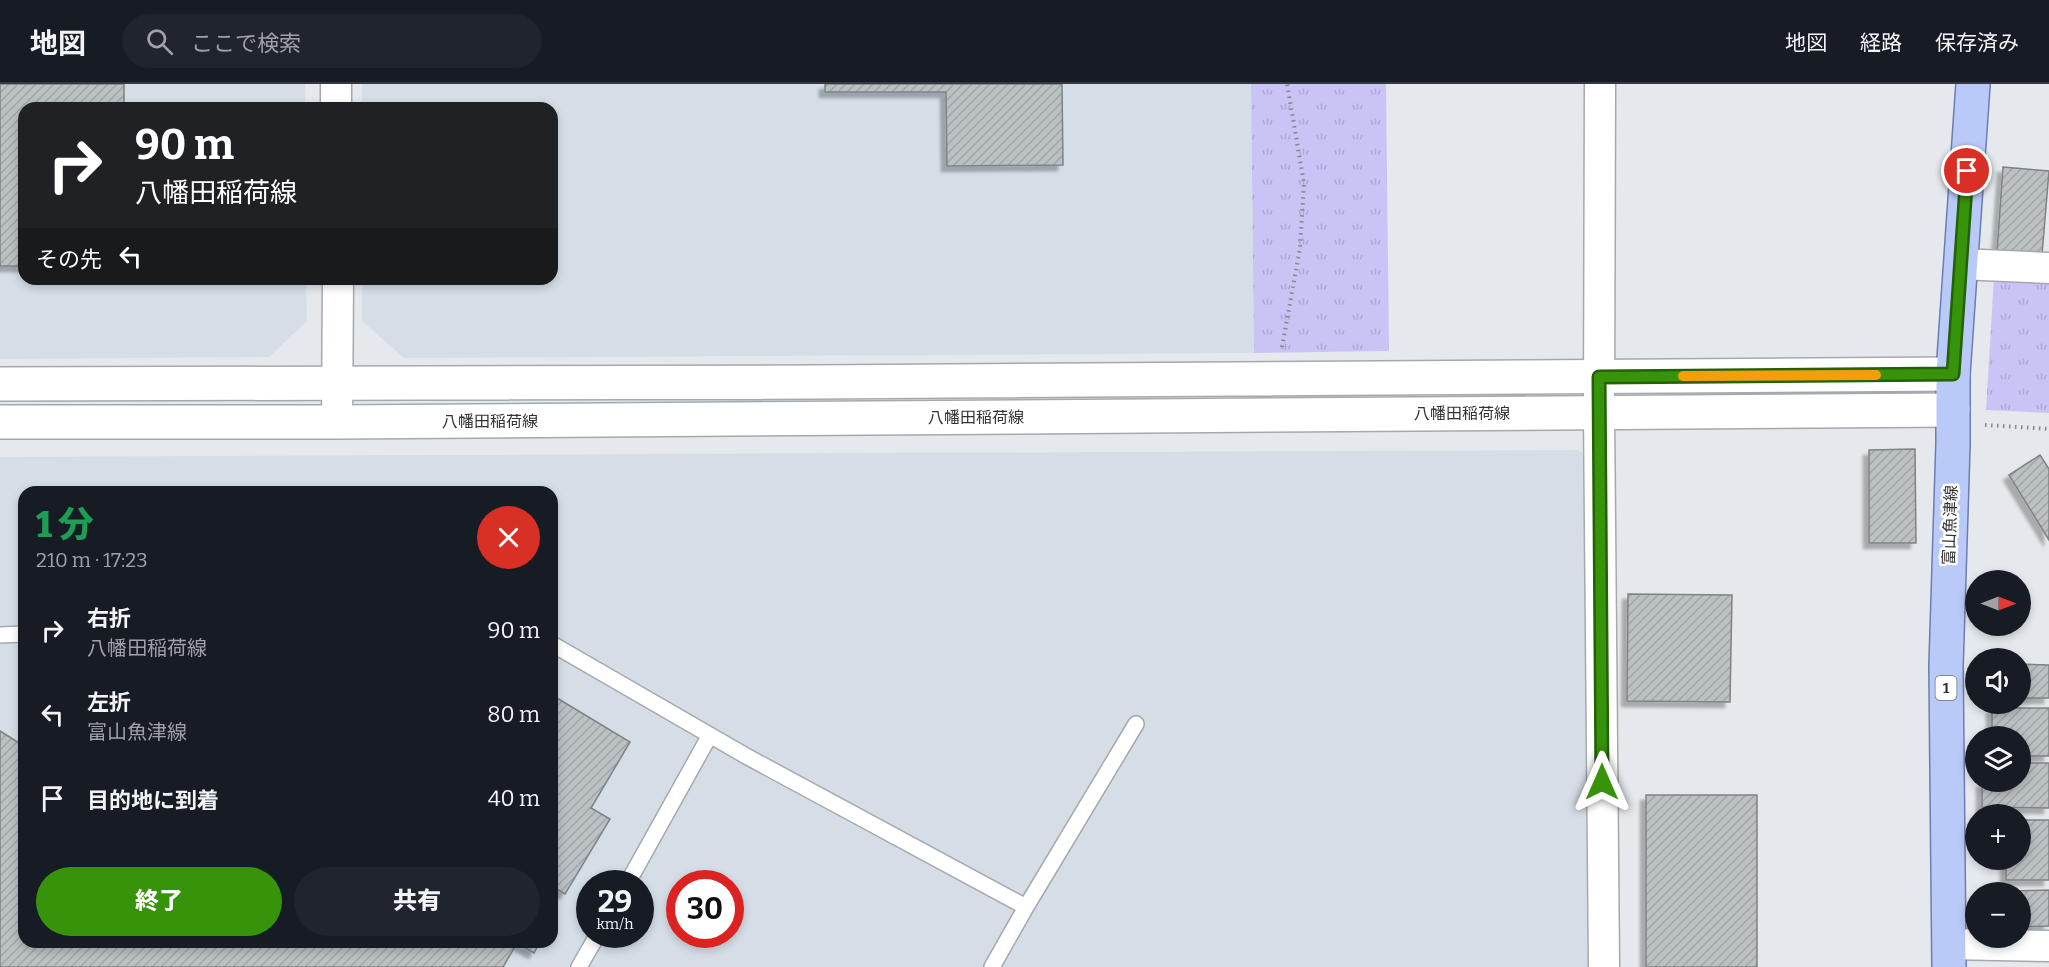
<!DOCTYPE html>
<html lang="ja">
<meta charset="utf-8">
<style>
body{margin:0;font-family:Bitter,"Noto Sans JP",serif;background:#20242c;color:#f1f3f6;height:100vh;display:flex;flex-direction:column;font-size:22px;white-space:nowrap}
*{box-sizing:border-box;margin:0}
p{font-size:20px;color:#9ea1a6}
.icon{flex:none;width:33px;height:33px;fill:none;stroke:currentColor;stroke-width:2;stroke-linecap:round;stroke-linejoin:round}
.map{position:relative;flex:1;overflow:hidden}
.details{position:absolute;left:18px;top:402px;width:540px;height:462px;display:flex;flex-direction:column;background:#171b24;border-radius:18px;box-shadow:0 3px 9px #0003}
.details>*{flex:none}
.hud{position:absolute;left:18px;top:18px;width:540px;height:183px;border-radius:18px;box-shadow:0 3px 9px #0003;background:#202124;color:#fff;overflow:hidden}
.needle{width:39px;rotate:90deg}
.buttons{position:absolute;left:1965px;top:486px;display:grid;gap:12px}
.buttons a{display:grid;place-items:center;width:66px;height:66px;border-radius:50%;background:#171b24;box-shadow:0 3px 9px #0003;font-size:30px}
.speed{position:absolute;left:576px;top:786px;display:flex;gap:12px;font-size:30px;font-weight:700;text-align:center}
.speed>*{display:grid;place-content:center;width:78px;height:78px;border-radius:50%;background:#171b24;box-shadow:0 3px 9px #0003;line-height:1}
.speed small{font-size:15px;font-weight:400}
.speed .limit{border:9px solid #d22;background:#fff;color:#111}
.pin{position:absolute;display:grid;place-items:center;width:51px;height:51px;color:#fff;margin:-26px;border:3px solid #fff;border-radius:50%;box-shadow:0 2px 6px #0007}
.me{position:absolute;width:66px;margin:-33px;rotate:0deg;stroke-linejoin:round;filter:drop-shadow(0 0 4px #0008)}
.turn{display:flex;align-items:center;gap:21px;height:126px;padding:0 18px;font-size:27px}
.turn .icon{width:78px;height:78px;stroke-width:2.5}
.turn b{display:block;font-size:42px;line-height:51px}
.then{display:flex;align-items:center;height:57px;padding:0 18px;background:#0003;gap:12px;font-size:22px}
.round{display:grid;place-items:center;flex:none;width:63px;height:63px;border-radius:32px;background:#20242c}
.head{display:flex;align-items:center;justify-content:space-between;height:102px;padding:0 18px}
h1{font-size:36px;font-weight:800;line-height:45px;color:#1e9e55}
.cta{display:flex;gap:12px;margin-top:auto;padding:12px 18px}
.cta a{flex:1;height:69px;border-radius:36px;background:#37930a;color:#fff;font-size:24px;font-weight:800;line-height:69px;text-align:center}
.cta a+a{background:#20242c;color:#f1f3f6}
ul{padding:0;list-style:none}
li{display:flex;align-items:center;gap:18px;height:84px;padding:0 18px}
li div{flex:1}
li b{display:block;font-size:22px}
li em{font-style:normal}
header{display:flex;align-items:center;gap:36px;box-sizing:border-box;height:84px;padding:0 30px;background:#171b24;border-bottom:2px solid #363941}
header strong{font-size:28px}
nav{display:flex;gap:33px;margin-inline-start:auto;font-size:21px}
.search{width:420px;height:54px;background:#20242c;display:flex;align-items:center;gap:15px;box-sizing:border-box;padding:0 21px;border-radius:33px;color:#9ea1a6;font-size:22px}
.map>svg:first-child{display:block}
.built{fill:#d5dee7;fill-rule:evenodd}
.park{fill:url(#park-tufts)}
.building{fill:url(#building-hatch);stroke:#7e8385;stroke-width:1.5;filter:url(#shadow)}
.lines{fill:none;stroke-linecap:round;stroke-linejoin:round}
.service-casing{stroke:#a5a9ad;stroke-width:18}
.minor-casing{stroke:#a5a9ad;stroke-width:33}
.secondary-casing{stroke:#a5a9ad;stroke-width:36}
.primary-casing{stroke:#6c7eb0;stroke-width:36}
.path{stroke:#86898c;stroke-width:4;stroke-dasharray:1.5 4.5;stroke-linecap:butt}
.service{stroke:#fff;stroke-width:15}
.minor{stroke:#fff;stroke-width:30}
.secondary{stroke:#fff;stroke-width:33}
.primary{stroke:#b9caf8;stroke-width:33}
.route-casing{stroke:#246006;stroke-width:15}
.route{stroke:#37930a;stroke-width:10}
.slow{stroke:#f59e0b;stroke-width:10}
.labels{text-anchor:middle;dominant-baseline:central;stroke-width:5;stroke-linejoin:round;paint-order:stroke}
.shield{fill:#fff;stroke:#6f7071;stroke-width:1.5}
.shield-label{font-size:15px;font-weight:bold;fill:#313334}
.street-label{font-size:16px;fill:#313334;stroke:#fff}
</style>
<header>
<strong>地図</strong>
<div class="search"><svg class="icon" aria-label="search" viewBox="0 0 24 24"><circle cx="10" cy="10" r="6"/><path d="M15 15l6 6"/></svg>ここで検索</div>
<nav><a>地図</a><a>経路</a><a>保存済み</a></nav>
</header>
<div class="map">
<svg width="2049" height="883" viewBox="0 0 2049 883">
<defs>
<pattern id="park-tufts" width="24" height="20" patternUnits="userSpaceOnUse" patternTransform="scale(1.5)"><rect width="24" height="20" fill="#cac3f6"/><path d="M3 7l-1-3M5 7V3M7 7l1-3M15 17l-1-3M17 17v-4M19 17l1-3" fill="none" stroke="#aea8d4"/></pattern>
<pattern id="building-hatch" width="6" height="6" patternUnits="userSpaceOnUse" patternTransform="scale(1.5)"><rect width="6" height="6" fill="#bbc0c3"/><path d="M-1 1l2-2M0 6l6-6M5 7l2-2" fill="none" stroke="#a1a5a8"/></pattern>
<filter id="shadow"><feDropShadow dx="-5.5" dy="5.5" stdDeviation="1.5" flood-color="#0004"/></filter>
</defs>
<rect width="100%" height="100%" fill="#e5e9ed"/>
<path class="built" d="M0 0H305V24H24V195H306L307 237 269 273 0 275Z
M362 0H1251L1254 269 404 274 362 237V195H552V24H362Z
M1577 366 1586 370 1591 883H0V373ZM24 408H552V858H24ZM590 800H640V850H590ZM680 800H730V850H680Z"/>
<path class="park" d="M1251 0H1386L1389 267 1254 269Z
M1994 193 2049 197V329L1986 326Z"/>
<path class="building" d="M0 0H124V24H24V182H0Z
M825 0H1062L1063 81 947 82 946 8H825Z
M2003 83 2049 87 2042 171 1997 168Z
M1915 365 1916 459H1869V366Z
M2040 371 2049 385V456L2009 391Z
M1628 510 1732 511 1730 618 1627 617Z
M2020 580 2049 581V614H2020Z
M552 611 630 658 591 724 610 735 565 810 552 802Z
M1992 624H2049V672H2020V652H1992Z
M0 647 24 662V858H540L534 869 517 859 503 883H0Z
M2020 679H2049V724L1982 723V698H2020Z
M1646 711H1757V883H1646Z
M2020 736H2049V796H2006V776H2020Z
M2049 806V842L2020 843V808L2012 807Z"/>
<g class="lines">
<g class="service-casing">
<path id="service" d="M0 551 24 550
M552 560 746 672 1026 823 992 883
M627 800 710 651
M1026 823 1136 640
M579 883 598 850"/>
</g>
<g class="minor-casing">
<path id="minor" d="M336 0V24
M1600 0 1599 328 1604 883
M1960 180 2049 184
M337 338 338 195
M1949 860 2049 862"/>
</g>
<g class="secondary-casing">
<path id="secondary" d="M0 300 816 298 1953 290
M0 338H337L1953 326"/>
</g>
<g class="primary-casing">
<path id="primary" d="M1949 883 1946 582 1953 360V290L1973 0"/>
</g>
<path class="path" d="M1282 263 1300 164 1304 99 1287 0
M1985 341 2049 345"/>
<use href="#service" class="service"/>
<use href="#minor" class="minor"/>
<use href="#secondary" class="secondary"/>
<use href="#primary" class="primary"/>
</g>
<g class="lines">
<g class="route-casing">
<path id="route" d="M1602 698 1599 293 1953 290 1967 87"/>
</g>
<use href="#route" class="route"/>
<path class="slow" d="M1683 292 1876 291"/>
</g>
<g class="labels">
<rect class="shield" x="1935.5" y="592" width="21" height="24" rx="4.5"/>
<g class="shield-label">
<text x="1946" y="604">1</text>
</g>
<g class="street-label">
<text x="1462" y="329">八幡田稲荷線</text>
<text x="976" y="333">八幡田稲荷線</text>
<text x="490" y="337">八幡田稲荷線</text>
<text transform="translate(1950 441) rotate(-88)">富山魚津線</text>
</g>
</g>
</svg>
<div class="buttons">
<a><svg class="needle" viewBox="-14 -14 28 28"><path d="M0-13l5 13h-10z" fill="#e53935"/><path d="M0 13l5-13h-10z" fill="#9ea1a6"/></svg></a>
<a><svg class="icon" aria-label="sound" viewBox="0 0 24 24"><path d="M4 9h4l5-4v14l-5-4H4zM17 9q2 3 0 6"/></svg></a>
<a><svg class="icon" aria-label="layers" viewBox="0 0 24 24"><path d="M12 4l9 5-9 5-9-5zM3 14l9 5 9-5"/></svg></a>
<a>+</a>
<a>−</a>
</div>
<div class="speed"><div>29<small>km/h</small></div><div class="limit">30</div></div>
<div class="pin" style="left:1967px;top:87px;background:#d93025"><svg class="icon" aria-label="arrive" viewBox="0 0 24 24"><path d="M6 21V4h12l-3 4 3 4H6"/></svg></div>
<svg class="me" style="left:1602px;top:698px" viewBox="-20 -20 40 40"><path d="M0-17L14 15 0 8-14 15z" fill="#37930a" stroke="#fff" stroke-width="4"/></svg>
<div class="hud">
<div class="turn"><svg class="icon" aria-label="right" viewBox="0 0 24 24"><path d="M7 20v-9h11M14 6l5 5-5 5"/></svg><div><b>90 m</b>八幡田稲荷線</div></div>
<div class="then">その先<svg class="icon" aria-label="left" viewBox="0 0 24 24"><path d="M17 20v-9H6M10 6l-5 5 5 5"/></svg></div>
</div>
<section class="details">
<div class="head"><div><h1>1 分</h1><p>210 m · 17:23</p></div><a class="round" style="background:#d93025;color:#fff"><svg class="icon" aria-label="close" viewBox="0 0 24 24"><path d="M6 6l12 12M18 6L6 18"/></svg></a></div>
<ul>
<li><svg class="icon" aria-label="right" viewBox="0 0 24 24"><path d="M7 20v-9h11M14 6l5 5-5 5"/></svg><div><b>右折</b><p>八幡田稲荷線</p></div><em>90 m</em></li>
<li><svg class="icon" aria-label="left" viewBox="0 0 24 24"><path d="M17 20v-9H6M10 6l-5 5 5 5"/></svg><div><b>左折</b><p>富山魚津線</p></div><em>80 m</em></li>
<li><svg class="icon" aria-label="arrive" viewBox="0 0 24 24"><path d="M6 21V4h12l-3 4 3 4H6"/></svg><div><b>目的地に到着</b></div><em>40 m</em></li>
</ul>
<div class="cta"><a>終了</a><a>共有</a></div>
</section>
</div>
